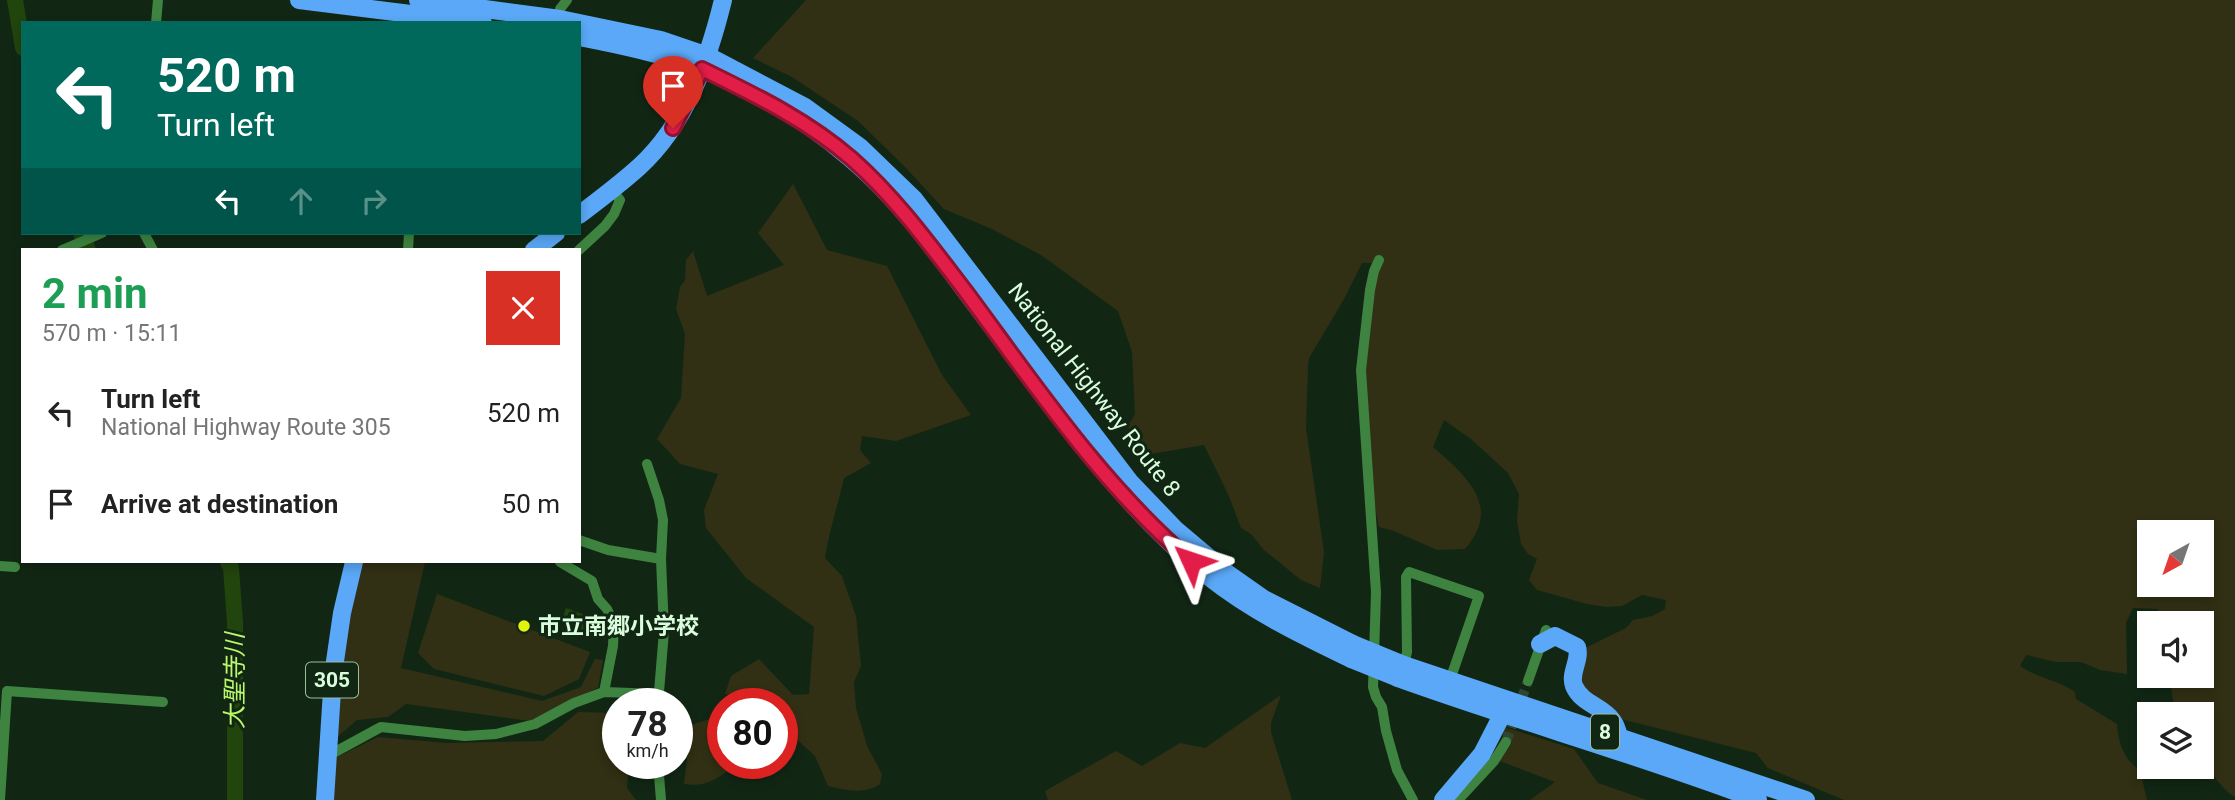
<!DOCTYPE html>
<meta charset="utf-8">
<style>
body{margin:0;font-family:Roboto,"Noto Sans JP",sans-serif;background:#f2f2f2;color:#222;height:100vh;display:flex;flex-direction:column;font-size:26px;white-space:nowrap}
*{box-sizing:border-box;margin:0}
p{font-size:23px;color:#767676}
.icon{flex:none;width:38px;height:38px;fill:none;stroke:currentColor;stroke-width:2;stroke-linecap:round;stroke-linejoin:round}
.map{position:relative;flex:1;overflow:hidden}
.panel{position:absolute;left:21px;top:248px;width:560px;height:315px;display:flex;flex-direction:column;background:#fff;border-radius:0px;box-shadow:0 4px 10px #0003}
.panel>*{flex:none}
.top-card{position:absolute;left:21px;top:21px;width:560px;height:214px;border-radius:0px;box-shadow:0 4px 10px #0003;background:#00695c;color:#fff;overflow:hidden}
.needle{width:46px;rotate:220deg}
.tools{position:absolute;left:2137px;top:520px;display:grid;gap:14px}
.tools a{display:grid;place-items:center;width:77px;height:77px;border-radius:0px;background:#fff;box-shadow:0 4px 10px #0003;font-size:35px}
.speed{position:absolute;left:602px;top:688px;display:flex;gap:14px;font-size:35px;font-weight:700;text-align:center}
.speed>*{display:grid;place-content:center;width:91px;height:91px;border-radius:50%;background:#fff;box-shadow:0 4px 10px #0003;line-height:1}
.speed small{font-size:18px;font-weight:400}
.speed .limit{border:10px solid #d22;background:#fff;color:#111}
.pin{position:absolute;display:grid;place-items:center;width:60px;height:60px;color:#fff;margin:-72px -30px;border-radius:50% 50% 50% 0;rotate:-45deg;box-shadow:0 0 7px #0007}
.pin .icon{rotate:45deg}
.me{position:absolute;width:77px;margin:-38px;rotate:312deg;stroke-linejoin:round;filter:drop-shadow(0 0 5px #0008)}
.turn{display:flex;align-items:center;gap:24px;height:147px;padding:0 21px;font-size:32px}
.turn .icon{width:91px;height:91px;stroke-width:2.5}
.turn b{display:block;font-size:49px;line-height:60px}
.lanes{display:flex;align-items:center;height:66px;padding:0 21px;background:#0003;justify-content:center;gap:35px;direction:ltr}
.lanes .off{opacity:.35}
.round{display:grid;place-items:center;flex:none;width:74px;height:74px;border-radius:0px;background:#f2f2f2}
.overview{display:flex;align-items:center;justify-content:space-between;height:119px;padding:0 21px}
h1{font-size:42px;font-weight:700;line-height:52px;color:#1e9e55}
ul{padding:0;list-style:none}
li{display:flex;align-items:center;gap:21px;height:91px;padding:0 21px}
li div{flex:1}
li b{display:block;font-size:26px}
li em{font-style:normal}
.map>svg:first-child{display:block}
.green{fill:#313014;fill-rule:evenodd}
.water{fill:#22440d}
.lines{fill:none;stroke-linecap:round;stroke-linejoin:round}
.river{stroke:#22440d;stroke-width:16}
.street-tunnel{stroke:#2f4732;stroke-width:10;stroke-dasharray:10 5;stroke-linecap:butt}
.street{stroke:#3e8440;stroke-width:10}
.highway{stroke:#5aa8f7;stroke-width:18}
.highway-bridge{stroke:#5aa8f7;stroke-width:18}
.route-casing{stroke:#92132f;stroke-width:18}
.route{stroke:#e11d48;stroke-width:12}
.poi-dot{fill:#e1f40e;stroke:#112714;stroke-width:2.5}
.labels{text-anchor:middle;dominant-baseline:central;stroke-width:6;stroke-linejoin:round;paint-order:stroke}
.shield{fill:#112714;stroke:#9dbda1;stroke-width:2}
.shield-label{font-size:21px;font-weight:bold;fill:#d9fddd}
.street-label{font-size:23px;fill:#d9fddd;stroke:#112714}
.poi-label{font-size:23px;font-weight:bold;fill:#d9fddd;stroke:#112714;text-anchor:start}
.water-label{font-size:24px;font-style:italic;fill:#baf86c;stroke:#112714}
</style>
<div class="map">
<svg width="2235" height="800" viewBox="0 0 2235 800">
<rect width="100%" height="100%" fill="#112714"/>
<path class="green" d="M806 0H2235V797C2221 789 2214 774 2202 762V714H2178L2174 706 2169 676H2202V623H2157L2158 609 2133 608 2126 623 2127 674 2100 670 2081 662H2056L2026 655 2020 666C2039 679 2058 680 2075 692L2076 699 2117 724C2118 743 2124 760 2140 770L2147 800H1844L1768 768 1756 753 1617 718 1604 711 1577 679 1583 649 1626 628 1633 620 1652 616 1665 609 1666 600 1642 595 1622 606 1607 607 1587 604 1537 590 1529 580 1537 559 1528 554 1521 544 1517 521 1519 494 1508 473 1471 439 1444 420 1433 447C1465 475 1503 506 1465 549L1437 550 1394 531 1379 527 1369 479 1364 360 1376 270 1372 263H1362L1344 299 1309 358 1308 367 1306 428 1324 552 1320 588 1301 580 1264 550 1251 534 1241 528 1229 496 1204 445 1139 456 1128 426 1135 414 1132 352 1118 311 1041 255 992 229 944 209 903 165 858 121 792 77 753 58ZM2149 532H2202V584H2149Z
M793 184 827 250 887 266 942 375 971 415 896 441 862 436 860 450 871 463 844 478C838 505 829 531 825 558L842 576 856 616 861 666 854 682 856 708 867 746 882 774 880 784C864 795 847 790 828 786L815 756 782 726V704L758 703 752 697 725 694 731 676 759 659 793 695 809 694 814 627 746 578 706 528 704 510 718 474 680 464 657 439 681 398 685 334 676 309 680 287 685 280 686 260 693 251 707 296 784 265 758 233Z
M358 562H425L401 668 542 701 581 687 595 659 603 660 598 688 529 721 406 704 388 717 357 720 335 739 342 622Z
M437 594 590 652 579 679 544 696 434 669 418 653Z
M1281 695 1271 723V732L1292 800H1048L1045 791 1116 751 1142 766 1180 743 1205 748Z
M723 708V763H739C720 776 709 788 684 784L691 725 710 719Z
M578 712 618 713V763H629L627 788 636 800H333V759L378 737 446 743 543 741Z
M1504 727 1574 749 1598 783 1647 800H1530L1555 782 1500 761 1512 743 1500 733Z"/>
<path class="water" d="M566 608 599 620 593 635 561 623Z"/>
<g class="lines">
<path class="river" d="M15 0 23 48
M81 233 88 250
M228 562 231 568 235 622V800"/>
<path class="street-tunnel" d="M1506 742 1528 681"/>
<path class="street" d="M560 19V9L567 0
M156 23 158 0
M144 233 153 250
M62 250 102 233
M408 250 409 233
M579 250 605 226 614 214 620 200 612 190
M1379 260 1374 271 1370 290 1361 370 1376 592 1373 687 1376 697 1382 707 1386 731 1397 770 1413 800
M647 464 659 500 663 520 661 559 664 631 658 704
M579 540 608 550 661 559
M560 562 592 581 598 599 607 609 614 625 613 646 604 692
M0 566 15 567
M1404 665 1407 652 1406 577 1409 572 1479 596 1450 680
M1528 681 1546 630
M328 748 335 752 381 727 465 736 496 734 535 724 574 703 604 692 659 694
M658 763 661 800
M0 800 7 691 163 702
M1458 800 1494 761 1506 742"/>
<path class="highway" d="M299 0 483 23
M418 0 560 19 661 40 708 56 805 107 860 147 914 199 1130 482 1176 530 1227 573 1264 599 1353 644
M579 37C620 45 663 54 702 69 756 90 808 122 851 159 903 203 941 259 981 312 1051 404 1118 504 1209 577 1252 611 1301 635 1351 659
M579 215C599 200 620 184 639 167 686 124 708 61 723 0
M534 250 556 233
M1540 644 1555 636 1577 647C1581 660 1569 673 1574 686 1582 704 1602 706 1612 720 1616 724 1617 731 1619 736
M1404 665 1806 800
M1398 678C1517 721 1640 755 1758 800
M325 800 333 675 342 613 354 562
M1443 800 1482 754 1502 715"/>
<path class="highway-bridge" d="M1353 644 1404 665
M1351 659 1398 678"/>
</g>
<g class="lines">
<g class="route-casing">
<path id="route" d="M673 128 702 69C755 95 807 120 852 159 896 198 930 245 966 292 1035 385 1102 485 1191 561"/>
</g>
<use href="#route" class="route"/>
</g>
<circle class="poi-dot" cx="524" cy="626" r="7"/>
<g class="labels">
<g class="shield">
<rect x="306" y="662.5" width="52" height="35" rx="5"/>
<rect x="1591" y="714.5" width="28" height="35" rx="5"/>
</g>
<g class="shield-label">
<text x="332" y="680">305</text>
<text x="1605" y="732">8</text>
</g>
<g class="street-label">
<text transform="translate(1094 390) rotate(52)">National Highway Route 8</text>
</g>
<g class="poi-label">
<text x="538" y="626">市立南郷小学校</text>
</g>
<g class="water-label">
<text transform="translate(235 681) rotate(-90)">大聖寺川</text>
</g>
</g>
</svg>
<div class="tools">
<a><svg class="needle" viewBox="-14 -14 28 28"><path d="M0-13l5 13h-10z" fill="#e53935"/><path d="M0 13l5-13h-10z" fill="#767676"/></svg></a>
<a><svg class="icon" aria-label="sound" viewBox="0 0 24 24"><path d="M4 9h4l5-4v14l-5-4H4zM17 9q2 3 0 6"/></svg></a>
<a><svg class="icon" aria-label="layers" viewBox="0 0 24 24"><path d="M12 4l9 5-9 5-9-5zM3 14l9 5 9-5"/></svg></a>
</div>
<div class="speed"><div>78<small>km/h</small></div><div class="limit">80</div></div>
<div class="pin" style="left:673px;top:128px;background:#d93025"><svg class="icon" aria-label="arrive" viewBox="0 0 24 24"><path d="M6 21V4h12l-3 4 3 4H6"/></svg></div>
<svg class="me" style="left:1191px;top:561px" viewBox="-20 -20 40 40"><path d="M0-17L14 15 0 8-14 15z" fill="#e11d48" stroke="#fff" stroke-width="4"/></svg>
<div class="top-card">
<div class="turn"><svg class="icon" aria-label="left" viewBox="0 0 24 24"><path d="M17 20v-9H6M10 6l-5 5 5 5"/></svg><div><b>520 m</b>Turn left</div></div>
<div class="lanes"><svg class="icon" aria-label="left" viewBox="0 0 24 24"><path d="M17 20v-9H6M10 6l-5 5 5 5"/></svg><svg class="icon off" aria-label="ahead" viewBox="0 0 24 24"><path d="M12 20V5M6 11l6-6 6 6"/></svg><svg class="icon off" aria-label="right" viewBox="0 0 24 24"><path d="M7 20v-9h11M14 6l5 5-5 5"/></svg></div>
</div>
<section class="panel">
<div class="overview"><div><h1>2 min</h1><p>570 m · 15:11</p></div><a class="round" style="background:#d93025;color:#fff"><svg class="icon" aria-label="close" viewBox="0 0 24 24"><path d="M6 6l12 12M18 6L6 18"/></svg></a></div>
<ul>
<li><svg class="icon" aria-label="left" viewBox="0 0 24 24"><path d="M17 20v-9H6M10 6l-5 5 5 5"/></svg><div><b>Turn left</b><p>National Highway Route 305</p></div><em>520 m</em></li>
<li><svg class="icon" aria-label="arrive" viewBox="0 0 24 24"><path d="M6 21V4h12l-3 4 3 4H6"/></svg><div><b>Arrive at destination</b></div><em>50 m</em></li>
</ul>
</section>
</div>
